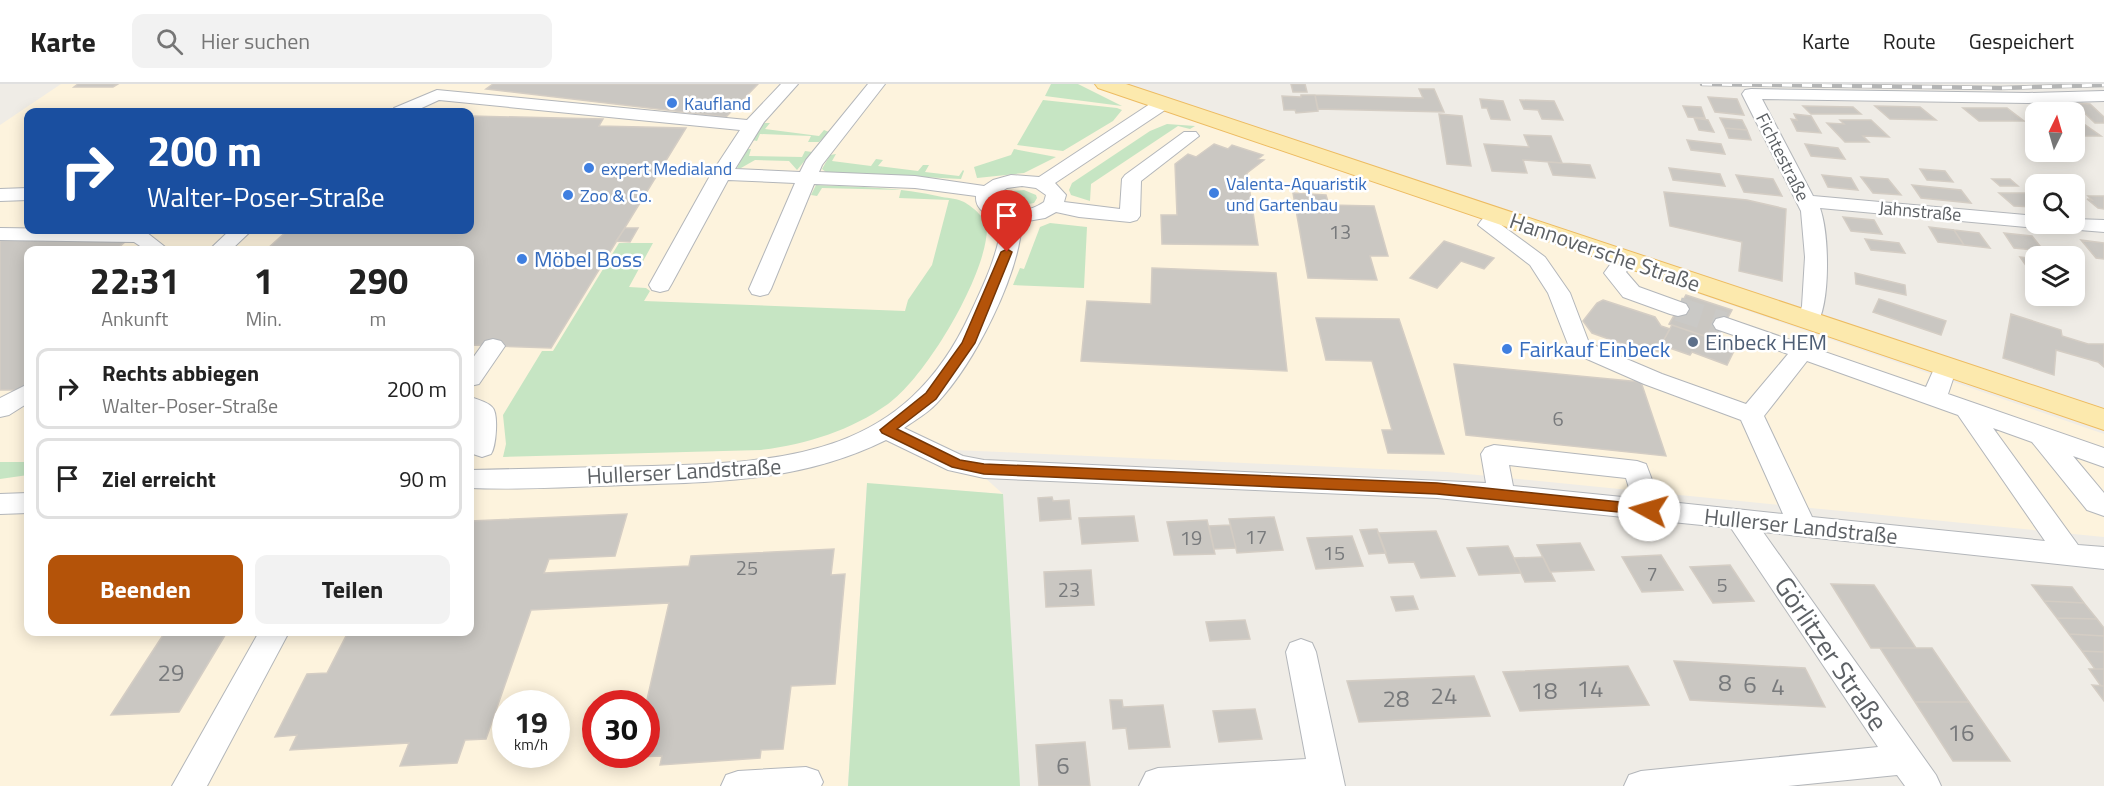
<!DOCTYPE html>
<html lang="de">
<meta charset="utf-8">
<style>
body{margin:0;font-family:"Titillium Web",sans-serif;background:#f2f2f2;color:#222;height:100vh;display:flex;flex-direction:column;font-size:22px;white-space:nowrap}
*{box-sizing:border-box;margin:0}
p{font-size:20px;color:#767676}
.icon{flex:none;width:33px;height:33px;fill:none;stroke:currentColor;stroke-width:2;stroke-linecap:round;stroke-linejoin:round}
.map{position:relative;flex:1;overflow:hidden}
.side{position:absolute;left:24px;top:162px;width:450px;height:390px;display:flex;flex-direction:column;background:#fff;border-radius:12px;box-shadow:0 3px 15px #0003}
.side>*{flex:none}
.hud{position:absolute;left:24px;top:24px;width:450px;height:126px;border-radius:12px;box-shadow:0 3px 15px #0003;background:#1a4fa0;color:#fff;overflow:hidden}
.needle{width:39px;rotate:5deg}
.fabs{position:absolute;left:2025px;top:18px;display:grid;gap:12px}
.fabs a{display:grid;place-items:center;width:60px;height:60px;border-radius:12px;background:#fff;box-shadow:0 3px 15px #0003;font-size:30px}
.speed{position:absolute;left:492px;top:606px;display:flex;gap:12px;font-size:30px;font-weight:700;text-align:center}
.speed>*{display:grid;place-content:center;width:78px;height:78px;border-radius:50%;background:#fff;box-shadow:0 3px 15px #0003;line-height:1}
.speed small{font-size:15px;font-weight:400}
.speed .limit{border:9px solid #d22;background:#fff;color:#111}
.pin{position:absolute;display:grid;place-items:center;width:51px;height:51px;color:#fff;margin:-62px -26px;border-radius:50% 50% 50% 0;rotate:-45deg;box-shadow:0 0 6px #0007}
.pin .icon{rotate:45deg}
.me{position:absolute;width:66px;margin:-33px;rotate:276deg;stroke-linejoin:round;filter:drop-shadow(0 0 4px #0008)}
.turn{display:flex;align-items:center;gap:21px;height:126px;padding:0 24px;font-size:27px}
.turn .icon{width:78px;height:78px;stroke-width:2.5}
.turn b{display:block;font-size:42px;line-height:51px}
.eta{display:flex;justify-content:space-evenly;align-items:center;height:102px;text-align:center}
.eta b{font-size:36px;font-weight:700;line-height:42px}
.primary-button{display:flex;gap:12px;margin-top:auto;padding:12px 24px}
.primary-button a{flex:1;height:69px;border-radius:12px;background:#b45309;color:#fff;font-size:24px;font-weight:700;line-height:69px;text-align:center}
.primary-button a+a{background:#f2f2f2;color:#222}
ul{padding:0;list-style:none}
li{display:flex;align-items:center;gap:18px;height:81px;margin:0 12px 9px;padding:0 12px;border:3px solid #e0e0e0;border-radius:12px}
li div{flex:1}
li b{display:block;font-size:22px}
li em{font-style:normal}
header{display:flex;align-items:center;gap:36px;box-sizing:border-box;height:84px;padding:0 30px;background:#fff;border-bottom:2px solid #e0e0e0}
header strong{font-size:28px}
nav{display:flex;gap:33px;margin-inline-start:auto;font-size:21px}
.search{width:420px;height:54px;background:#f2f2f2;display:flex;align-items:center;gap:15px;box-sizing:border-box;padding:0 21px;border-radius:12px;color:#767676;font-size:22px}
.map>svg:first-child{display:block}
.commercial{fill:#fdf3dd;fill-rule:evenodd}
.green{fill:#c6e5c3}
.building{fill:#cac7c2;stroke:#d4cdc4;stroke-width:1.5}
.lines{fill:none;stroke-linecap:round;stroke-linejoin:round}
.minor-tunnel{stroke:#cac9c6;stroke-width:24;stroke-dasharray:24 12;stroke-linecap:butt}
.minor-casing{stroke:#b3b6ba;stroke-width:2}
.major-casing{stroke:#edbb61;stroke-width:2}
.minor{fill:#fff;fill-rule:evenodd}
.major{fill:#fce9ad;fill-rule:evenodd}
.rail-casing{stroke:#b4b5b5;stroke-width:4.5}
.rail{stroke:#fff;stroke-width:3;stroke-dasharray:10;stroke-linecap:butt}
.route{fill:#b45309;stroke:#753606;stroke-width:1.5}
.shop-dot{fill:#3f7fe0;stroke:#fff;stroke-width:2}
.service-dot{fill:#5c6f8a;stroke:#fff;stroke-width:2}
.labels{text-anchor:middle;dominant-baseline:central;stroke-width:5;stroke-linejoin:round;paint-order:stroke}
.far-shop-label{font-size:18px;fill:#366cbe;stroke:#fff;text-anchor:start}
.far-street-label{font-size:18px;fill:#5d6165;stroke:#fff}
.number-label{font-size:20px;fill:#787a7c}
.street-label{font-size:22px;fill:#5d6165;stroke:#fff}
.shop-label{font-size:22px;fill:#366cbe;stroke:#fff;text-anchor:start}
.service-label{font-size:22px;fill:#4e5e75;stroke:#fff;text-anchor:start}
.near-number-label{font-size:24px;fill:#787a7c}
.near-street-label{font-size:27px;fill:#5d6165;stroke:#fff}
</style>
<header>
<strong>Karte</strong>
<div class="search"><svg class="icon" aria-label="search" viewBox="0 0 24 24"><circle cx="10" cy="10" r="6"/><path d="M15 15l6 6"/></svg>Hier suchen</div>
<nav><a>Karte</a><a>Route</a><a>Gespeichert</a></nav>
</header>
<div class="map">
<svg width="2104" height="702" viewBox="0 0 2104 702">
<rect width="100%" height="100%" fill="#efece6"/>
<path class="commercial" d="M61 0H1091L2104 350V453L1447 388 954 366 1003 410 867 400 848 702H0V41ZM28 28H470V146H28ZM28 166H470V548H28ZM506 620H556V670H506ZM596 620H646V670H596Z"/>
<path class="green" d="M1051 0H1078L1122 22 1045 12Z
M1043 16 1117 24 1122 26 1113 37 1063 67 1017 61Z
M764 39H770L765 45 819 52 824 46 829 48 819 58H808L811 52 760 50 757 57 752 56 756 47Z
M1167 40 1195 42 1190 45 1178 42 1091 100 1090 117 1071 111 1069 106 1072 99 1150 47Z
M747 65H751L749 72 802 73 805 67 812 68 797 86 789 77 755 76 741 84H737Z
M1014 65 1056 73 1024 89 977 94 974 83 1011 71Z
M836 70 832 77 871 82 876 75 883 76 878 82 918 87 923 81H929L925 88 959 92 963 86 964 87 961 95 826 88 822 85 830 71Z
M816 101C858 103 901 103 942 113 949 114 958 115 964 118 973 123 987 135 987 145 986 192 926 293 888 320 850 347 807 360 761 366L503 373 506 360 503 331 542 267H553L619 159H653L629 203 646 204 650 207 644 217 905 227 908 216 932 181 949 116 899 114 901 106 822 104 817 112 811 111Z
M1024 106 1036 111 1037 114 1034 119 1018 122 1006 117V111L1013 107Z
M1050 139 1087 143 1084 204 1013 201 1020 184 1024 185 1040 143Z
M0 378H28V391L0 395Z
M867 399 1003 410 1020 702H848Z"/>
<path class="building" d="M78 0H118L113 3H74Z
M493 0H758L726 33 486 5Z
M1291 0H1305L1307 8H1293Z
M1419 5H1434L1444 28 1318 25 1315 11 1423 14Z
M1301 11H1315L1318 27 1296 29 1295 26H1284L1282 12 1301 13Z
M1708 13 1737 15 1744 31 1715 28Z
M1480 15 1503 17 1510 36 1491 35 1487 24H1482Z
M1520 16 1554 17 1563 36 1542 35 1538 26 1524 25Z
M2074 19 2090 20 2104 33V39H2095Z
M1683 22 1701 23 1705 34 1688 33Z
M1803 22 1853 23 1861 30H1811Z
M1875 22 1920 23 1936 36 1890 35Z
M1963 24H2007L2024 37H1979Z
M1439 30 1462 32 1471 82 1447 80Z
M1794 30 1811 32 1821 49 1797 47 1791 35 1797 36Z
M470 32 603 35 599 42 686 44 551 264 470 261V166H266L288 146H470Z
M1694 34 1708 36 1714 48 1699 46Z
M1720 34 1742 36 1747 46 1725 44Z
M1840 36H1871L1889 53 1863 52 1869 58H1845L1827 39 1844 40Z
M2074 38H2081L2101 52H2074Z
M1725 44 1747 46 1751 56 1729 54Z
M1524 51 1551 52 1562 79 1523 76 1527 89 1492 87 1484 60 1529 63Z
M1687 56 1721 60 1725 70 1691 66Z
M1214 60 1228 65 1232 61 1263 71 1258 75 1264 76 1247 89 1258 161 1162 160 1161 131H1177L1175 80 1188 70 1196 73Z
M1805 60 1838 64 1845 75 1811 72Z
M1548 78 1590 81 1595 94 1553 91Z
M1669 84 1720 90 1725 102 1673 96Z
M1920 85 1945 87 1953 98 1927 96Z
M1736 91 1773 95 1782 112 1744 108Z
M1822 91 1851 94 1858 106 1828 103Z
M1861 93 1888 95 1901 111 1873 109Z
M1992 95H2010L2018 102H2000Z
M1912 101 1961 106 1971 119 1921 114Z
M1664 108 1747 116 1786 125 1782 197 1739 187 1742 158 1670 142Z
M1293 109 1326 111 1329 121 1374 122 1388 172H1370L1377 196 1308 194Z
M1999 109H2028L2036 116V123L2014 122Z
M2088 112H2104V125L2098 124 2087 115 2092 116Z
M1843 133 1874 136 1882 150 1851 147Z
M1929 143 1954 146 1964 161 1938 158Z
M625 144H638L630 158 616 157Z
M1954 146 1979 149 1990 164 1964 161Z
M2004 149 2032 152 2044 167 2014 164Z
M1865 155 1899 159 1905 169 1871 166Z
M0 156 126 157 116 166H28V301L23 306H0Z
M2081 156 2104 159V175L2096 174Z
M1444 157 1494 174 1484 185 1461 177 1437 204 1410 194Z
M2020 173 2036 175V184L2027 183Z
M1152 184 1276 189 1287 287 1081 277 1087 217 1151 220Z
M1855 189 1905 201 1906 211 1856 200Z
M1686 211 1732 226 1716 256 1669 240Z
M1879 215 1946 237 1941 251 1873 228Z
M1603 216 1655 233 1661 242 1670 245 1661 261 1665 262 1662 269 1648 264H1634L1592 249 1583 237 1597 219Z
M2011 230 2061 246 2062 252 2088 260H2104V283L2098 278 2056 266 2054 291 2003 274Z
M1316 234 1399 235 1444 370 1388 369 1382 346H1392L1372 277 1326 276Z
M1672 241 1736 263 1727 281 1692 268 1690 271 1661 261Z
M1454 280 1641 298 1666 372 1466 351Z
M1052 413 1053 417 1069 416 1071 435 1040 437 1038 414Z
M627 430 615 472 549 475 544 489 689 482 691 472 834 465 831 491 845 490 835 600 791 602 783 665 761 666 760 674 660 681 662 672 633 673 634 670H646V620L669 519 531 526 486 655 465 656 457 679 400 682 409 659 290 666 297 651 275 653 307 590 327 589 348 548H470V437Z
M1134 432 1138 457 1082 460 1079 434Z
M1274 433 1283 466 1237 469 1229 435Z
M1207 436 1215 470 1174 471 1167 438Z
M1230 441 1236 464 1214 465 1209 442Z
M1377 445 1386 469 1369 470 1360 446Z
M1436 447 1455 492 1421 494 1414 478 1389 479 1378 449Z
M1352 452 1363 482 1316 485 1307 454Z
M1580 459 1594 486 1550 488 1537 461Z
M1508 462 1521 489 1479 491 1467 464Z
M1661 471 1683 506 1642 508 1622 473Z
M1543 473 1555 497 1525 498 1514 474Z
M1730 481 1754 517 1713 519 1690 483Z
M1091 486 1094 521 1046 523 1044 488Z
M1831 500 1874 501 1916 564H1871Z
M2032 501 2072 503 2084 519 2044 517Z
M1413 512 1418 525 1396 527 1391 513Z
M2044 517 2084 519 2097 535 2057 534Z
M2057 534 2097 535 2104 544V552L2069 550Z
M1245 536 1250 555 1210 557 1206 538Z
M165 548H227L179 628 111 631Z
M2069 550 2104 552V568L2082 567Z
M1880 564H1932L1969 618H1915Z
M2082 567 2104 568V585H2095Z
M1674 577 1805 584 1825 623 1690 616Z
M1628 582 1649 621 1520 627 1503 588Z
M2089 585H2104V602H2101Z
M1474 592 1490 632 1359 638 1347 597Z
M2092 601 2104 602V617Z
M1110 616H1122L1123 623 1163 621 1170 663 1129 665 1126 644 1113 645Z
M1915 618H1969L2010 677H1953Z
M1255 625 1262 655 1219 658 1213 627Z
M1085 658 1090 702H1039L1036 661Z"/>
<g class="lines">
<path class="minor-tunnel" d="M1678 225 1724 240"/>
<g class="minor-casing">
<path id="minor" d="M781 0H798L764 38 735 85 800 88 806 76 868 0H885L822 81 819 88 915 92 984 102 993 96 1011 91 1039 93 1156 16H1168L1171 20 1168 24 1055 99 1066 111 1064 118 1120 125 1122 95 1125 91 1184 48H1196L1199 52 1141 97 1140 132 1137 136 1130 138 1079 133 1056 128 1045 134 1022 138C1019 192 974 280 937 319 928 329 915 336 904 344L963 372 984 376 1486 399 1481 370 1485 364 1494 361 1637 377 1646 380 1660 417 1783 430 1741 336 1644 300 1571 268 1548 209 1530 181 1478 141C1485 131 1490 125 1503 128L1506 132 1500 140 1545 173 1570 209 1589 259 1662 290 1746 320 1788 270 1716 245 1713 240 1716 235 1724 233 1926 303 1937 278 1945 276 1953 278 1957 283 1948 310 2104 364V383L2073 372 2104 409V432L2087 426 2032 358 1993 344 2078 461 2104 463V485L1763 448 1936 691 1941 702H1905L1897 691 1788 702H1624L1629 691 1641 687 1878 663 1731 444 1437 414 984 394 948 386 886 356C801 398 717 398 624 401 573 403 521 406 470 404V386C531 385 591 383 652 382 790 378 905 371 970 230 984 200 999 169 1002 136 989 132 975 127 976 112L915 104 814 100 771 205 768 210 760 212 752 210 749 205 795 99 728 96 671 201 668 206 660 208 652 206 649 201 711 90 740 46 439 16 413 28H391L394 24 437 6 747 36ZM1022 102 1036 104 1046 111 1044 118C1028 129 1011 129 995 118L996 111 1007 104ZM1807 277 1958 331 2045 457 1812 433 1764 332ZM1509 381 1626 394 1632 414 1513 402Z
M1751 5 2028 9 2104 7V17L2028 19 1762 15 1813 112 2036 132V140H2045L2036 144 1820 124C1829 149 1831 219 1816 242L1808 244 1800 242 1797 237 1802 222 1805 173 1801 127 1742 10 1745 6Z
M28 104V116L0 117V105Z
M2074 135 2104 136V148L2055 144 2052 140H2074Z
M0 144 139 146 146 148 169 166H146L134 158 0 156Z
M230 146H252L231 166H209Z
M1624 169 1631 171 1635 175 1626 188 1639 203 1686 220 1689 225 1686 230 1678 232 1670 230 1623 213 1604 189 1617 171Z
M493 255 501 257 505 262 479 300 470 302V278L485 257Z
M28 300V319L9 331 0 333V314Z
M470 313C477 315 487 318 492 323 499 329 496 363 491 370L482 373 473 370 470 365Z
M28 409V429L0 430V410Z
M259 548H289L207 702H172Z
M1301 555 1312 559 1316 568 1345 702H1139L1146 688 1158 684 1306 675 1286 568 1290 559Z
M806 683 818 687 823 698 821 702H721L726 691 738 687Z"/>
</g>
<g class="major-casing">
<path id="major" d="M1095 0H1126L2104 325V346L1098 4Z"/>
</g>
<use href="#minor" class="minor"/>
<use href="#major" class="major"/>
<g class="rail-casing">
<path id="rail" d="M1702 0 2001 4 2104 1"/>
</g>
<use href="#rail" class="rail"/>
</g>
<path class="route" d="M1007 165 1012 168 975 259 936 315 897 345 960 376 984 380 1437 399 1649 421 1657 426 1649 431 1437 410 984 390 952 383 882 349 880 346 926 309 962 259 1001 168Z"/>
<g class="shop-dot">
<circle cx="672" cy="19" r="6"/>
<circle cx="589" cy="84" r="6"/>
<circle cx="1214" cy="109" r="6"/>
<circle cx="568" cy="111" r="6"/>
<circle cx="522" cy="175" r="6"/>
<circle cx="1507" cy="265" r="6"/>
</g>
<circle class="service-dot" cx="1693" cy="258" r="6"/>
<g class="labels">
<g class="far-shop-label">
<text x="684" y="19">Kaufland</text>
<text x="601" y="84">expert Medialand</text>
<text x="1226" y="99">Valenta-Aquaristik<tspan x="1226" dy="21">und Gartenbau</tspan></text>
<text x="580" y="111">Zoo &amp; Co.</text>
</g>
<g class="far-street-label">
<text transform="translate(1783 73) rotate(63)">Fichtestraße</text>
<text transform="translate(1920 127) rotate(5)">Jahnstraße</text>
</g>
<g class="number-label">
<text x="1340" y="147">13</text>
<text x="1558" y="334">6</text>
<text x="1256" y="452">17</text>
<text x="1191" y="453">19</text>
<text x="1334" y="468">15</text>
<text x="747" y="483">25</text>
<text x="1652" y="489">7</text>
<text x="1722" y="500">5</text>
<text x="1069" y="505">23</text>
</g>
<g class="street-label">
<text transform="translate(1605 168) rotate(19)">Hannoversche Straße</text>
<text transform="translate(684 387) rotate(-3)">Hullerser Landstraße</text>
<text transform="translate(1801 442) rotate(6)">Hullerser Landstraße</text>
</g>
<g class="shop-label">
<text x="534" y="175">Möbel Boss</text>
<text x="1519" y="265">Fairkauf Einbeck</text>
</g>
<g class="service-label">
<text x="1705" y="258">Einbeck HEM</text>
</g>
<g class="near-number-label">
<text x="171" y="588">29</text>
<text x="1725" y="598">8</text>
<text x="1750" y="600">6</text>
<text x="1778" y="602">4</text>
<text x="1590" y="604">14</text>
<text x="1544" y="606">18</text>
<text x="1444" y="611">24</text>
<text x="1396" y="614">28</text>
<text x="1961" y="648">16</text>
<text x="1063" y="681">6</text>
</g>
<g class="near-street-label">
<text transform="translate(1832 569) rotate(56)">Görlitzer Straße</text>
</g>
</g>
</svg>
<div class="fabs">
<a><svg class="needle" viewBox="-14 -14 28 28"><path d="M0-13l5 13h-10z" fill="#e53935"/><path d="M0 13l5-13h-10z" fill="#767676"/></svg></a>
<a><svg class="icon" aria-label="search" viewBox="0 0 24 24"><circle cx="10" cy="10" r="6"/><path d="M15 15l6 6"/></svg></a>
<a><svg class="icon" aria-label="layers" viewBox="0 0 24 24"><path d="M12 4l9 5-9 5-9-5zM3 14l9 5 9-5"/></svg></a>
</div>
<div class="speed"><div>19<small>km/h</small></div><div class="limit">30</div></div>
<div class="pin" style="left:1007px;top:168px;background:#d93025"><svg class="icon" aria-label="arrive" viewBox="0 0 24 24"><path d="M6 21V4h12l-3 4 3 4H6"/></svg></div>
<svg class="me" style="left:1649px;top:426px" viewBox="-20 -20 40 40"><circle r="19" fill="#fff"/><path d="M0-13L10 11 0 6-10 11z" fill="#b45309"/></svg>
<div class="hud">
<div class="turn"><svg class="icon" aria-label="right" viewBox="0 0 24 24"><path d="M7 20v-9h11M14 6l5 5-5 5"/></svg><div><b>200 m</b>Walter-Poser-Straße</div></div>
</div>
<section class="side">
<div class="eta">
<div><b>22:31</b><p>Ankunft</p></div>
<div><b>1</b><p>Min.</p></div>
<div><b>290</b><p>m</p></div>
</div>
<ul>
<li><svg class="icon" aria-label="right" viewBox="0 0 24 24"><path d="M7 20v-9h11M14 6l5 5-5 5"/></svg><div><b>Rechts abbiegen</b><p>Walter-Poser-Straße</p></div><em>200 m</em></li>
<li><svg class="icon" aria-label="arrive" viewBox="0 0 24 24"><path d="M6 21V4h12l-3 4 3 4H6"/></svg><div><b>Ziel erreicht</b></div><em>90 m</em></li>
</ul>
<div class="primary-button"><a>Beenden</a><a>Teilen</a></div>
</section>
</div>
